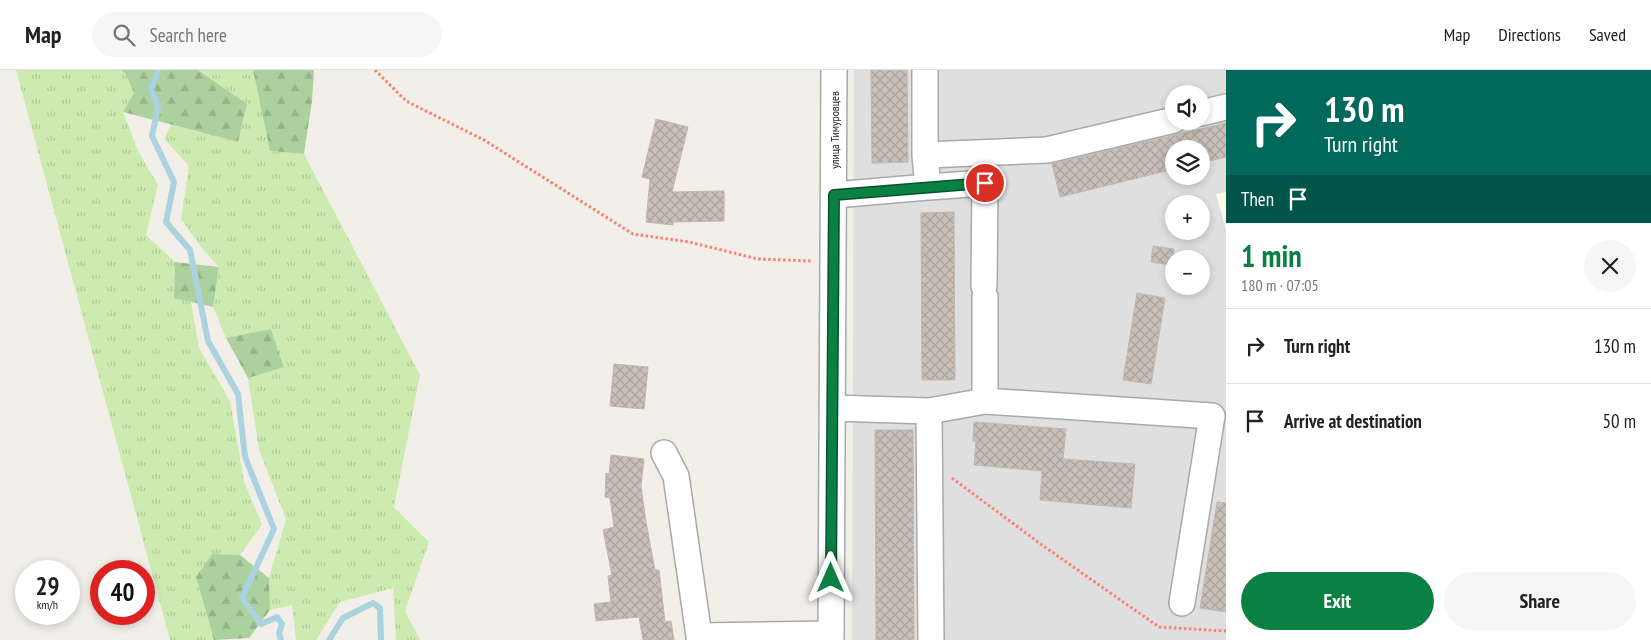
<!DOCTYPE html>
<meta charset="utf-8">
<style>
body{margin:0;font-family:"PT Sans Narrow",sans-serif;background:#f6f6f6;color:#202124;height:100vh;display:flex;flex-direction:column;font-size:19px;white-space:nowrap}
*{box-sizing:border-box;margin:0}
p{font-size:16px;color:#757577}
.icon{flex:none;width:28px;height:28px;fill:none;stroke:currentColor;stroke-width:2;stroke-linecap:round;stroke-linejoin:round}
.map{position:relative;flex:1;overflow:hidden}
.sheet{display:flex;flex-direction:column;background:#fff;width:425px}
.sheet>*{flex:none}
.top-card{background:#00695c;color:#fff;overflow:hidden}
.controls{position:absolute;left:1165px;top:15px;display:grid;gap:10px}
.controls a{display:grid;place-items:center;width:45px;height:45px;border-radius:50%;background:#fff;box-shadow:0 2px 8px #0003;font-size:25px}
.speed{position:absolute;left:15px;top:490px;display:flex;gap:10px;font-size:25px;font-weight:700;text-align:center}
.speed>*{display:grid;place-content:center;width:65px;height:65px;border-radius:50%;background:#fff;box-shadow:0 2px 8px #0003;line-height:1}
.speed small{font-size:12px;font-weight:400}
.speed .limit{border:8px solid #d22;background:#fff;color:#111}
.pin{position:absolute;display:grid;place-items:center;width:42px;height:42px;color:#fff;margin:-21px;border:2px solid #fff;border-radius:50%;box-shadow:0 1px 5px #0007}
.me{position:absolute;width:55px;margin:-28px;rotate:0deg;stroke-linejoin:round;filter:drop-shadow(0 0 4px #0008)}
.turn{display:flex;align-items:center;gap:18px;height:105px;padding:0 15px;font-size:22px}
.turn .icon{width:65px;height:65px;stroke-width:2.5}
.turn b{display:block;font-size:35px;line-height:42px}
.then{display:flex;align-items:center;height:48px;padding:0 15px;background:#0003;gap:10px;font-size:19px}
.round{display:grid;place-items:center;flex:none;width:52px;height:52px;border-radius:26px;background:#f6f6f6}
.head{display:flex;align-items:center;justify-content:space-between;height:85px;padding:0 15px}
h1{font-size:30px;font-weight:700;line-height:38px;color:#0b8043}
.primary-button{display:flex;gap:10px;margin-top:auto;padding:10px 15px}
.primary-button a{flex:1;height:58px;border-radius:30px;background:#0b8043;color:#fff;font-size:20px;font-weight:700;line-height:58px;text-align:center}
.primary-button a+a{background:#f6f6f6;color:#202124}
ul{padding:0;list-style:none}
li{display:flex;align-items:center;gap:15px;height:75px;padding:0 15px;border-top:1px solid #e0e0e0}
li div{flex:1}
li b{display:block;font-size:19px}
li em{font-style:normal}
header{display:flex;align-items:center;gap:30px;box-sizing:border-box;height:70px;padding:0 25px;background:#fff;border-bottom:1px solid #e0e0e0}
header strong{font-size:24px}
nav{display:flex;gap:28px;margin-inline-start:auto;font-size:18px}
.search{width:350px;height:45px;background:#f6f6f6;display:flex;align-items:center;gap:12px;box-sizing:border-box;padding:0 18px;border-radius:28px;color:#757577;font-size:19px}
main{display:flex;flex:1;min-height:0}
.map>svg:first-child{display:block}
.residential{fill:#e0dfdf;fill-rule:evenodd}
.education{fill:#ffffe5}
.grass{fill:url(#grass-tufts)}
.forest{fill:url(#forest-firs)}
.lines{fill:none;stroke-linecap:round;stroke-linejoin:round}
.stream{stroke:#aad3df;stroke-width:6}
.building{fill:url(#building-cross-hatch);stroke:#c4b6ab}
.minor-casing{stroke:#a9a9a9;stroke-width:28}
.path{stroke:#fa8072;stroke-width:3;stroke-dasharray:2.5 2.5;stroke-linecap:butt}
.minor{stroke:#fff;stroke-width:25}
.route-casing{stroke:#07532c;stroke-width:12}
.route{stroke:#0b8043;stroke-width:9}
.labels{text-anchor:middle;dominant-baseline:central;stroke-width:4;stroke-linejoin:round;paint-order:stroke}
.street-label{font-size:12px;fill:#222;stroke:#fff}
</style>
<header>
<strong>Map</strong>
<div class="search"><svg class="icon" aria-label="search" viewBox="0 0 24 24"><circle cx="10" cy="10" r="6"/><path d="M15 15l6 6"/></svg>Search here</div>
<nav><a>Map</a><a>Directions</a><a>Saved</a></nav>
</header>
<main>
<div class="map">
<svg width="1226" height="570" viewBox="0 0 1226 570">
<defs>
<pattern id="grass-tufts" width="24" height="20" patternUnits="userSpaceOnUse" patternTransform="scale(1.25)"><rect width="24" height="20" fill="#cdebb0"/><path d="M3 7l-1-3M5 7V3M7 7l1-3M15 17l-1-3M17 17v-4M19 17l1-3" fill="none" stroke="#b0c997"/></pattern>
<pattern id="forest-firs" width="22" height="20" patternUnits="userSpaceOnUse" patternTransform="scale(1.25)"><rect width="22" height="20" fill="#add19e"/><path d="M5 1l3.5 6h-7zM16 11l3.5 6h-7z" fill="#95b388"/></pattern>
<pattern id="building-cross-hatch" width="8" height="8" patternUnits="userSpaceOnUse" patternTransform="scale(1.25)"><rect width="8" height="8" fill="#c7bfb8"/><path d="M0 0l8 8M0 8l8-8" fill="none" stroke="#aba49e"/></pattern>
</defs>
<rect width="100%" height="100%" fill="#f2efe9"/>
<path class="residential" d="M854 0H1226V570H852ZM1174 24H1201V51H1174ZM1174 79H1201V106H1174ZM1174 134H1201V161H1174ZM1174 189H1201V216H1174Z"/>
<path class="education" d="M1226 122V159L1216 124Z"/>
<path class="grass" d="M16 0H121L126 4 135 23 123 42 138 81 158 115 146 165 175 192 174 228 191 232 199 278 230 331 244 411 262 455 240 485 212 484 196 507 214 570H170Z
M198 0H253L270 81 304 84 420 305 394 437 429 472 405 541 420 570H396L393 518 340 532 316 570H296L292 535 270 540 269 508 286 449 259 380 248 308 284 296 271 259 226 268 213 237 219 197 204 181 181 149 189 96 164 69 171 55 238 72 247 34Z"/>
<path class="forest" d="M121 0H198L247 34 238 72 123 42 134 23 126 4Z
M253 0H314L312 31 304 84 270 81Z
M175 192 219 197 213 237 174 228Z
M271 259 284 297 248 308 226 268Z
M212 484 240 485 269 508 270 540 249 568 214 570 196 507Z"/>
<g class="lines">
<path class="stream" d="M158 0 151 19 158 37 152 66 174 112 166 152 190 180 208 271 238 324 245 387 274 459 242 528 261 554 277 547 282 554 279 563 281 570
M329 570 343 548 373 533 380 538 381 570"/>
</g>
<path class="building" d="M871 0H907L908 92 872 93Z
M656 49 688 57 672 122 724 121V151L673 152V155L646 152 650 109 642 107Z
M1226 53V87L1201 93V79H1174V99L1060 127 1052 94Z
M954 142 955 310H922L921 143Z
M1153 176 1174 179 1171 195 1151 192Z
M1137 223 1165 228 1151 314 1123 310Z
M614 294 648 297 644 339 610 336Z
M974 352 1066 359 1063 389 1135 394 1131 438 1040 430 1042 401 974 395 976 372 973 371Z
M875 360H913L914 570H876Z
M611 385 644 389 641 416 646 452 655 500H659L665 552 671 551 674 570H643L639 547 596 551 594 534 611 532 608 506 612 505 603 460 614 457 610 428 605 427 606 403 609 404Z
M1217 432 1226 433V542L1200 538Z"/>
<g class="lines">
<g class="minor-casing">
<path id="minor" d="M925 0V85
M1201 43 1226 37
M928 117 985 113 984 216
M834 125 928 117 925 85 1047 80 1174 50
M985 331 1212 346 1182 533
M832 338 929 341 931 570
M929 341 985 331V227
M664 383 676 406 699 566
M699 570V566L831 564
M831 570 834 0"/>
</g>
<path class="path" d="M375 0 406 31 484 70 633 164 689 172 758 189 813 191
M952 408 1042 475 1159 557 1226 561"/>
<use href="#minor" class="minor"/>
</g>
<g class="lines">
<g class="route-casing">
<path id="route" d="M831 508 834 125 985 113"/>
</g>
<use href="#route" class="route"/>
</g>
<g class="labels">
<g class="street-label">
<text transform="translate(834 60) rotate(-90)">улица Тимуровцев</text>
</g>
</g>
</svg>
<div class="controls">
<a><svg class="icon" aria-label="sound" viewBox="0 0 24 24"><path d="M4 9h4l5-4v14l-5-4H4zM17 9q2 3 0 6"/></svg></a>
<a><svg class="icon" aria-label="layers" viewBox="0 0 24 24"><path d="M12 4l9 5-9 5-9-5zM3 14l9 5 9-5"/></svg></a>
<a>+</a>
<a>−</a>
</div>
<div class="speed"><div>29<small>km/h</small></div><div class="limit">40</div></div>
<div class="pin" style="left:985px;top:113px;background:#d93025"><svg class="icon" aria-label="arrive" viewBox="0 0 24 24"><path d="M6 21V4h12l-3 4 3 4H6"/></svg></div>
<svg class="me" style="left:831px;top:508px" viewBox="-20 -20 40 40"><path d="M0-17L14 15 0 8-14 15z" fill="#0b8043" stroke="#fff" stroke-width="4"/></svg>
</div>
<section class="sheet">
<div class="top-card">
<div class="turn"><svg class="icon" aria-label="right" viewBox="0 0 24 24"><path d="M7 20v-9h11M14 6l5 5-5 5"/></svg><div><b>130 m</b>Turn right</div></div>
<div class="then">Then<svg class="icon" aria-label="arrive" viewBox="0 0 24 24"><path d="M6 21V4h12l-3 4 3 4H6"/></svg></div>
</div>
<div class="head"><div><h1>1 min</h1><p>180 m · 07:05</p></div><a class="round"><svg class="icon" aria-label="close" viewBox="0 0 24 24"><path d="M6 6l12 12M18 6L6 18"/></svg></a></div>
<ul>
<li><svg class="icon" aria-label="right" viewBox="0 0 24 24"><path d="M7 20v-9h11M14 6l5 5-5 5"/></svg><div><b>Turn right</b></div><em>130 m</em></li>
<li><svg class="icon" aria-label="arrive" viewBox="0 0 24 24"><path d="M6 21V4h12l-3 4 3 4H6"/></svg><div><b>Arrive at destination</b></div><em>50 m</em></li>
</ul>
<div class="primary-button"><a>Exit</a><a>Share</a></div>
</section>
</main>
